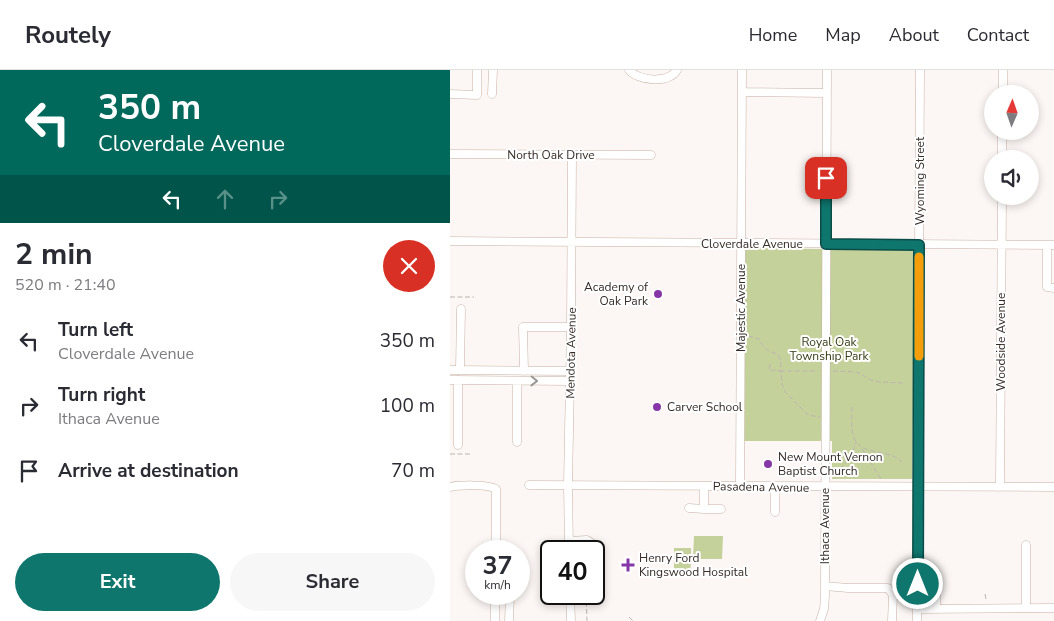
<!DOCTYPE html>
<meta charset="utf-8">
<style>
body{margin:0;font-family:"Nunito Sans",sans-serif;background:#f7f7f7;color:#2b2b33;height:100vh;display:flex;flex-direction:column;font-size:19px;white-space:nowrap}
*{box-sizing:border-box;margin:0}
p{font-size:16px;color:#7c7c81}
.icon{flex:none;width:28px;height:28px;fill:none;stroke:currentColor;stroke-width:2;stroke-linecap:round;stroke-linejoin:round}
.map{position:relative;flex:1;overflow:hidden}
.sheet{display:flex;flex-direction:column;background:#fff;width:450px}
.sheet>*{flex:none}
.hud{background:#00695c;color:#fff;overflow:hidden}
.needle{width:32px;rotate:2deg}
.buttons{position:absolute;left:534px;top:15px;display:grid;gap:10px}
.buttons a{display:grid;place-items:center;width:55px;height:55px;border-radius:50%;background:#fff;box-shadow:0 2px 8px #0003;font-size:25px}
.speed{position:absolute;left:15px;top:470px;display:flex;gap:10px;font-size:25px;font-weight:700;text-align:center}
.speed>*{display:grid;place-content:center;width:65px;height:65px;border-radius:50%;background:#fff;box-shadow:0 2px 8px #0003;line-height:1}
.speed small{font-size:12px;font-weight:400}
.speed .limit{border:2px solid #111;border-radius:8px;background:#fff;color:#111}
.pin{position:absolute;display:grid;place-items:center;width:42px;height:42px;color:#fff;margin:-21px;border-radius:10px;box-shadow:0 2px 8px #0006}
.me{position:absolute;width:55px;margin:-28px;rotate:0deg;stroke-linejoin:round;filter:drop-shadow(0 0 4px #0008)}
.turn{display:flex;align-items:center;gap:18px;height:105px;padding:0 15px;font-size:22px}
.turn .icon{width:65px;height:65px;stroke-width:2.5}
.turn b{display:block;font-size:35px;line-height:42px}
.lanes{display:flex;align-items:center;height:48px;padding:0 15px;background:#0003;justify-content:center;gap:25px;direction:ltr}
.lanes .off{opacity:.35}
.round{display:grid;place-items:center;flex:none;width:52px;height:52px;border-radius:26px;background:#f7f7f7}
.head{display:flex;align-items:center;justify-content:space-between;height:85px;padding:0 15px}
h1{font-size:30px;font-weight:700;line-height:38px}
.action{display:flex;gap:10px;margin-top:auto;padding:10px 15px}
.action a{flex:1;height:58px;border-radius:30px;background:#0f766e;color:#fff;font-size:20px;font-weight:700;line-height:58px;text-align:center}
.action a+a{background:#f7f7f7;color:#2b2b33}
ul{padding:0;list-style:none}
li{display:flex;align-items:center;gap:15px;height:65px;padding:0 15px}
li div{flex:1}
li b{display:block;font-size:19px}
li em{font-style:normal}
header{display:flex;align-items:center;gap:30px;box-sizing:border-box;height:70px;padding:0 25px;background:#fff;border-bottom:1px solid #e1e1e2}
header strong{font-size:24px}
nav{display:flex;gap:28px;margin-inline-start:auto;font-size:18px}
main{display:flex;flex:1;min-height:0}
.map>svg:first-child{display:block}
.green{fill:#c5d19a}
.lines{fill:none;stroke-linecap:round;stroke-linejoin:round}
.minor-casing{stroke:#c7b1a5;stroke-width:9}
.path{stroke:#bbb5b1;stroke-width:1;stroke-dasharray:5 2.5;stroke-linecap:butt}
.minor{stroke:#fff;stroke-width:8}
.oneway{stroke:#9a9694}
.route-casing{stroke:#0a4d48;stroke-width:12}
.route{stroke:#0f766e;stroke-width:9}
.slow{stroke:#f59e0b;stroke-width:9}
.poi-dot{fill:#8536a7;stroke:#fff;stroke-width:2}
.labels{text-anchor:middle;dominant-baseline:central;stroke-width:4;stroke-linejoin:round;paint-order:stroke}
.street-label{font-size:12px;fill:#352c28;stroke:#fff}
.poi-label{font-size:12px;fill:#352c28;stroke:#fff;text-anchor:start}
.park-label{font-size:12px;fill:#373e16;stroke:#fff}
</style>
<header>
<strong>Routely</strong>
<nav><a>Home</a><a>Map</a><a>About</a><a>Contact</a></nav>
</header>
<main>
<section class="sheet">
<div class="hud">
<div class="turn"><svg class="icon" aria-label="left" viewBox="0 0 24 24"><path d="M17 20v-9H6M10 6l-5 5 5 5"/></svg><div><b>350 m</b>Cloverdale Avenue</div></div>
<div class="lanes"><svg class="icon" aria-label="left" viewBox="0 0 24 24"><path d="M17 20v-9H6M10 6l-5 5 5 5"/></svg><svg class="icon off" aria-label="ahead" viewBox="0 0 24 24"><path d="M12 20V5M6 11l6-6 6 6"/></svg><svg class="icon off" aria-label="right" viewBox="0 0 24 24"><path d="M7 20v-9h11M14 6l5 5-5 5"/></svg></div>
</div>
<div class="head"><div><h1>2 min</h1><p>520 m · 21:40</p></div><a class="round" style="background:#d93025;color:#fff"><svg class="icon" aria-label="close" viewBox="0 0 24 24"><path d="M6 6l12 12M18 6L6 18"/></svg></a></div>
<ul>
<li><svg class="icon" aria-label="left" viewBox="0 0 24 24"><path d="M17 20v-9H6M10 6l-5 5 5 5"/></svg><div><b>Turn left</b><p>Cloverdale Avenue</p></div><em>350 m</em></li>
<li><svg class="icon" aria-label="right" viewBox="0 0 24 24"><path d="M7 20v-9h11M14 6l5 5-5 5"/></svg><div><b>Turn right</b><p>Ithaca Avenue</p></div><em>100 m</em></li>
<li><svg class="icon" aria-label="arrive" viewBox="0 0 24 24"><path d="M6 21V4h12l-3 4 3 4H6"/></svg><div><b>Arrive at destination</b></div><em>70 m</em></li>
</ul>
<div class="action"><a>Exit</a><a>Share</a></div>
</section>
<div class="map">
<svg width="604" height="551" viewBox="0 0 604 551">
<rect width="100%" height="100%" fill="#fcf7f4"/>
<path class="green" d="M295 178 462 180 465 187 462 409H382V371H294Z
M244 466H273L272 489H243Z
M224 478H241V490L224 489Z
M224 492H241L240 504 224 503Z"/>
<g class="lines">
<g class="minor-casing">
<path id="minor" d="M179 0C188 11 218 14 227 0
M292 22 377 23
M0 24 27 25V0
M42 24 43 0
M553 24V0
M0 84 201 85
M552 89V61
M0 171 604 175
M597 175V217L604 218
M0 300 121 301
M10 300 11 239
M74 301 73 257H121
M0 310 120 311
M67 372V311
M8 375V310
M79 415 604 417
M254 416V439H271
M290 416 292 0
M0 417C9 415 38 414 46 419V481
M325 417V442
M550 417 552 126
M239 438 254 439
M119 471 137 470 143 474 141 481
M119 481 118 415 121 257 122 85
M467 514H486V539
M375 516 398 518H438L443 525
M120 524 121 551
M576 538V475
M468 539 604 538
M45 551V524
M59 551 60 524
M370 551 374 539 375 526 377 0
M442 551 443 525H468
M467 551 470 0"/>
</g>
<path class="path" d="M0 227H24
M298 266 309 269C311 271 311 274 313 276 322 288 331 275 331 301H368
M320 294 319 300 331 301 332 314 336 323 358 345 370 347
M383 301 407 302 421 310 429 312 453 313
M402 337C402 345 401 356 403 365 410 388 437 377 452 392
M412 379 431 409
M0 384H22
M382 401C396 398 403 385 406 372
M136 524 137 551
M535 524 536 529
M179 547 183 551"/>
<use href="#minor" class="minor"/>
</g>
<defs><path id="oneway-chevron" d="M-2-3.5L2.5 0L-2 3.5" fill="none" stroke-width="1.6" stroke-linecap="round" stroke-linejoin="round" transform="scale(1.25)"/></defs>
<use class="oneway" href="#oneway-chevron" transform="translate(84 311) rotate(1)"/>
<g class="lines">
<g class="route-casing">
<path id="route" d="M376 108V174L469 175 468 514"/>
</g>
<use href="#route" class="route"/>
<path class="slow" d="M469 286V187"/>
</g>
<g class="poi-dot">
<circle cx="208" cy="224" r="5"/>
<circle cx="207" cy="337" r="5"/>
<circle cx="318" cy="394" r="5"/>
<path d="M175.5 487.5h5v5h5v5h-5v5h-5v-5h-5v-5h5z"/>
</g>
<g class="labels">
<g class="street-label">
<text x="101" y="85">North Oak Drive</text>
<text transform="translate(470 111) rotate(-90)">Wyoming Street</text>
<text x="302" y="174">Cloverdale Avenue</text>
<text transform="translate(291 238) rotate(-90)">Majestic Avenue</text>
<text transform="translate(551 272) rotate(-90)">Woodside Avenue</text>
<text transform="translate(121 283) rotate(-89)">Mendota Avenue</text>
<text transform="translate(311 417) rotate(1)">Pasadena Avenue</text>
<text transform="translate(375 456) rotate(-90)">Ithaca Avenue</text>
</g>
<g class="poi-label">
<text x="198" y="217" text-anchor="end">Academy of<tspan x="198" dy="14">Oak Park</tspan></text>
<text x="217" y="337">Carver School</text>
<text x="328" y="387">New Mount Vernon<tspan x="328" dy="14">Baptist Church</tspan></text>
<text x="189" y="488">Henry Ford<tspan x="189" dy="14">Kingswood Hospital</tspan></text>
</g>
<g class="park-label">
<text x="379" y="272">Royal Oak<tspan x="379" dy="14">Township Park</tspan></text>
</g>
</g>
</svg>
<div class="buttons">
<a><svg class="needle" viewBox="-14 -14 28 28"><path d="M0-13l5 13h-10z" fill="#e53935"/><path d="M0 13l5-13h-10z" fill="#7c7c81"/></svg></a>
<a><svg class="icon" aria-label="sound" viewBox="0 0 24 24"><path d="M4 9h4l5-4v14l-5-4H4zM17 9q2 3 0 6"/></svg></a>
</div>
<div class="speed"><div>37<small>km/h</small></div><div class="limit">40</div></div>
<div class="pin" style="left:376px;top:108px;background:#d93025"><svg class="icon" aria-label="arrive" viewBox="0 0 24 24"><path d="M6 21V4h12l-3 4 3 4H6"/></svg></div>
<svg class="me" style="left:468px;top:514px" viewBox="-20 -20 40 40"><circle r="17" fill="#0f766e" stroke="#fff" stroke-width="3"/><path d="M0-11L8 9 0 5-8 9z" fill="#fff"/></svg>
</div>
</main>
